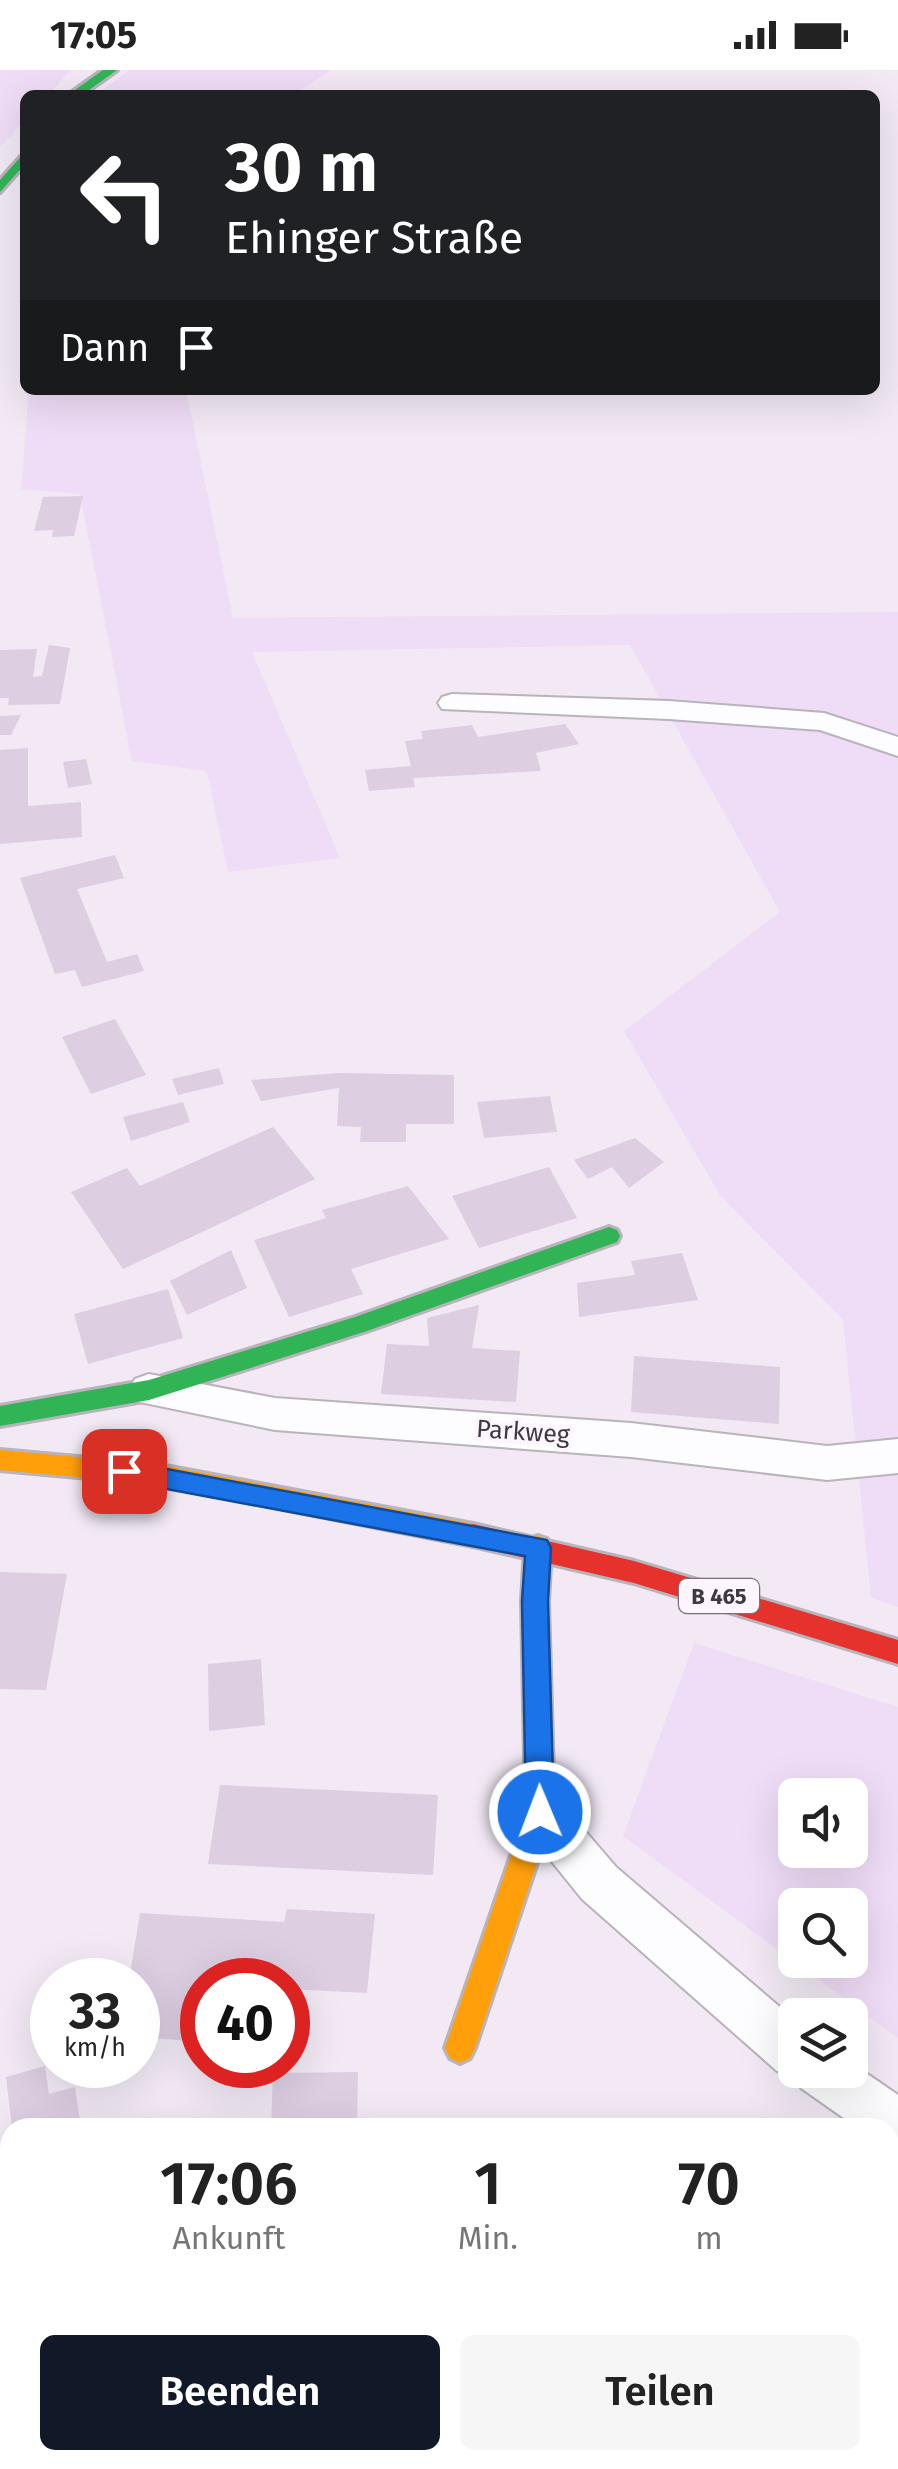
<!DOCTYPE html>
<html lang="de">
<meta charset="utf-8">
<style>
body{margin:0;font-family:"Fira Sans",sans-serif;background:#f6f6f6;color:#222;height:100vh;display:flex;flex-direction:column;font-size:38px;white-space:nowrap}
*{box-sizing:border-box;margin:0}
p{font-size:32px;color:#767676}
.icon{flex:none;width:55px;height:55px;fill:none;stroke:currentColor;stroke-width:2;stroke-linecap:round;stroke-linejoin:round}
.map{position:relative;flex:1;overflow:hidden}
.side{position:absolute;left:0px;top:2048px;width:900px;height:352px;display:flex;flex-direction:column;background:#fff;border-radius:30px 30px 0 0;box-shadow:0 10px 40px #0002}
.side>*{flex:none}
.top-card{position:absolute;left:20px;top:20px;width:860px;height:305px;border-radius:15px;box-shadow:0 10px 40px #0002;background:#202124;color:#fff;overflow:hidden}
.tools{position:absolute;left:778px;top:1708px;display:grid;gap:20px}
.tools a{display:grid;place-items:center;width:90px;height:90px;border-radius:15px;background:#fff;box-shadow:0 10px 40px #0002;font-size:50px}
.speed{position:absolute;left:30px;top:1888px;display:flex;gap:20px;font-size:50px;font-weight:700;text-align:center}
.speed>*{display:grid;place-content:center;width:130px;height:130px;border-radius:50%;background:#fff;box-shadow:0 10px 40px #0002;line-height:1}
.speed small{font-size:25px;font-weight:400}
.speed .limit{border:15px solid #d22;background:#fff;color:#111}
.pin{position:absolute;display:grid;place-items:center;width:85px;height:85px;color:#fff;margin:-42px;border-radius:20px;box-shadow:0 5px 15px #0006}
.me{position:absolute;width:110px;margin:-55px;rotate:359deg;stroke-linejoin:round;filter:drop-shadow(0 0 8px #0008)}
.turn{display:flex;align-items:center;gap:35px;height:210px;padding:0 40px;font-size:45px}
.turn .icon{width:130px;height:130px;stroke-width:2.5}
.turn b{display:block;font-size:70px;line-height:85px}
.then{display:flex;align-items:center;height:95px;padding:0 40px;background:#0003;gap:20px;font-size:38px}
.eta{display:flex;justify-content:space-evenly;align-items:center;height:170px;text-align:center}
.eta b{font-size:60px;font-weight:600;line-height:70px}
.button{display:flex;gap:20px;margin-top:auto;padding:20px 40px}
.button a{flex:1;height:115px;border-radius:15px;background:#111827;color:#fff;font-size:40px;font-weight:600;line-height:115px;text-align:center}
.button a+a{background:#f6f6f6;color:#222}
.status{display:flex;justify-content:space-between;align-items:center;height:70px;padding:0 50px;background:#fff;direction:ltr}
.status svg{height:28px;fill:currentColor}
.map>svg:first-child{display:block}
.green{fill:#efdcf7;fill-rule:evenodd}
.building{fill:#ddcee2}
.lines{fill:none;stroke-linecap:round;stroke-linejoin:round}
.lane-casing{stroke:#b9b3bc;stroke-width:4}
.fast-casing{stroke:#b9b3bc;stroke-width:6}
.slow-casing{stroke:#b9b3bc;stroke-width:6}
.jam-casing{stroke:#b9b3bc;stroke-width:6}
.lane{fill:#fdfcfe;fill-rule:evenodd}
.fast{fill:#30b455;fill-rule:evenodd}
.slow{fill:#ff9f0a;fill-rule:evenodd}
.jam{fill:#e5322d;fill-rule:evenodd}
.route{fill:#1a73e8;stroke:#114b97;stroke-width:2.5}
.labels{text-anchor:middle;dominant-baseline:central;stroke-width:8;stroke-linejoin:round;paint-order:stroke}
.shield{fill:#fcf5fe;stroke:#77717a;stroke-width:2.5}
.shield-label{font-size:22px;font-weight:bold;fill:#3e3841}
.street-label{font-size:25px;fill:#3e3841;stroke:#fcf5fe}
</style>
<div class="status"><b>17:05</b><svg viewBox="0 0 49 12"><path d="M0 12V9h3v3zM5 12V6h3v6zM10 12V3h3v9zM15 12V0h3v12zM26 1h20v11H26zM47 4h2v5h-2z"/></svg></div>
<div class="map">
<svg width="898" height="2399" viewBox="0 0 898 2399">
<rect width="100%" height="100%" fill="#f2e9f5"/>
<path class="green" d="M0 0H71L48 25H25V50L0 77Z
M130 0H331L294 25H95Z
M29 320H186L233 548 898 542V1537L871 1528 843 1250 720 1125 624 961 780 842 630 575 252 582 340 788 228 802 207 701 132 691 80 424 21 419Z
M694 1573 898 1637V1968L623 1766ZM850 1725V1780H795V1725ZM850 1835V1890H795V1835Z"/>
<path class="building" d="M83 426 74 466 52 467 53 460 34 461 43 427Z
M49 575 70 578 60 634 8 635 9 628H0V580L37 579 33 607 42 606Z
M21 645 11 665H0V646Z
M565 654 579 674 536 683 541 701 413 708 415 717 369 721 365 700 411 696 405 671 423 669 421 661 472 655 478 667Z
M28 678V736L81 732 82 767 0 774V680Z
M86 689 92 714 68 718 63 692Z
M115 785 124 808 77 819 107 892 137 884 144 901 82 917 75 900 55 904 20 808Z
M115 949 146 1005 91 1024 62 967Z
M219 998 224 1014 178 1025 172 1009Z
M339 1003 454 1005V1054H406V1072H360L361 1057 337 1056 339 1018 261 1031 251 1010Z
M550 1026 557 1062 484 1068 477 1032Z
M183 1032 190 1052 131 1071 123 1047Z
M273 1057 315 1109 123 1199 71 1122 127 1098 140 1116Z
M635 1068 664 1092 629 1118 612 1097 588 1109 574 1090Z
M549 1097 577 1148 479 1178 452 1126Z
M408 1116 449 1169 351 1199 363 1224 289 1247 254 1170 326 1148 322 1140Z
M231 1180 247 1218 187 1245 170 1211Z
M682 1183 698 1230 579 1247 577 1213 635 1205 631 1191Z
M168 1219 183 1268 88 1294 74 1244Z
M479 1235 472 1278 520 1281 516 1332 381 1324 387 1274 429 1276 427 1248Z
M634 1286 780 1297 779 1354 631 1342Z
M0 1502 67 1504 46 1620 0 1619Z
M261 1589 265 1655 209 1661 208 1594Z
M220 1715 438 1725 433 1805 208 1794Z
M287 1839 375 1844 367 1923 288 1919V1910H202V1972L138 1967V1910H129L140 1843 284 1852Z
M45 1996 49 2024 75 2017 81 2058H12L6 2007Z
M358 2002 357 2058H271L273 2003Z
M7 2139 10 2286 0 2288V2141Z
M215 2390H379L376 2399H237Z"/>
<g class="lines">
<g class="lane-casing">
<path id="lane" d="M452 624 669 631 824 643 898 667V686L820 660 669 649 442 639 438 633 442 627Z
M149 1304 275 1328 631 1353 827 1376 898 1369V1403L827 1410 631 1387 275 1360 135 1331 129 1320 135 1309Z
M540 1720 556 1727 616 1797 795 1950V2000H850V1992L898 2025V2080L890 2077V2058H858L801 2018 797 2007 777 2001 582 1829 524 1757 517 1742 524 1727Z"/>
</g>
<g class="fast-casing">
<path id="fast" d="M103 0H117L82 25H68Z
M25 82V94L0 122V110Z
M609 1157 617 1160 620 1166 617 1172 367 1261 149 1330 0 1356V1336L149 1310 355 1247Z"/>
</g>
<g class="slow-casing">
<path id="slow" d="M0 1380 155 1394 473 1454 482 1457 485 1465 482 1473 473 1476 155 1414 0 1400Z
M538 1466 547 1469 551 1477 548 1531 554 1742 475 1978 470 1988 460 1993 450 1988 445 1978 526 1742 522 1531 525 1477 529 1469Z"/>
</g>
<g class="jam-casing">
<path id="jam" d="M473 1454 634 1491 898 1570V1594L634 1513 473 1476 464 1473 461 1465 464 1457Z"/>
</g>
<use href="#lane" class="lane"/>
<use href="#fast" class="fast"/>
<use href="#slow" class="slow"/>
<use href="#jam" class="jam"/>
</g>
<path class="route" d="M124 1391 547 1470 551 1478 548 1531 554 1742 550 1751 540 1755 530 1751 526 1742 522 1531 525 1486 124 1411 115 1408 111 1401 115 1394Z"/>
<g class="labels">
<rect class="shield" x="679" y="1509" width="80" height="34" rx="8"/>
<g class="shield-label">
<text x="719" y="1526">B 465</text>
</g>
<g class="street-label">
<text transform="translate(523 1362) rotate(4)">Parkweg</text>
</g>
</g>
</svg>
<div class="tools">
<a><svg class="icon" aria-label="sound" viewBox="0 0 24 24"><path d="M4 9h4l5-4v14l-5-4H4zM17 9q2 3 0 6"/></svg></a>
<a><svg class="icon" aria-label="search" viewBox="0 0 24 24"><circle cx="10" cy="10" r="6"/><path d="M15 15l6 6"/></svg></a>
<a><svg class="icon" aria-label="layers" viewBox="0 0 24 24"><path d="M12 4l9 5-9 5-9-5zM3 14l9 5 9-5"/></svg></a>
</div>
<div class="speed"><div>33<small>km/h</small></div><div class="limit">40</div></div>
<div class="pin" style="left:124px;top:1401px;background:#d93025"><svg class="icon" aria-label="arrive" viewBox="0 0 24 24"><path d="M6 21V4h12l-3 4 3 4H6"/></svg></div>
<svg class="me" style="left:540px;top:1742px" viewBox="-20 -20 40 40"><circle r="17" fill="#1a73e8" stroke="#fff" stroke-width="3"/><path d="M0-11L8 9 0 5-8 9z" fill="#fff"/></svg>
<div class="top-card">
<div class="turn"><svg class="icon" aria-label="left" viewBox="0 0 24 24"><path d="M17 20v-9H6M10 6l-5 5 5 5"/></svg><div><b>30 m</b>Ehinger Straße</div></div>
<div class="then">Dann<svg class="icon" aria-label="arrive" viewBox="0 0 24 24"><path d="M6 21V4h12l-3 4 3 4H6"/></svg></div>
</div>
<section class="side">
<div class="eta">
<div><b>17:06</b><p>Ankunft</p></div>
<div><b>1</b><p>Min.</p></div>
<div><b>70</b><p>m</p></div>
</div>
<div class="button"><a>Beenden</a><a>Teilen</a></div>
</section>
</div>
